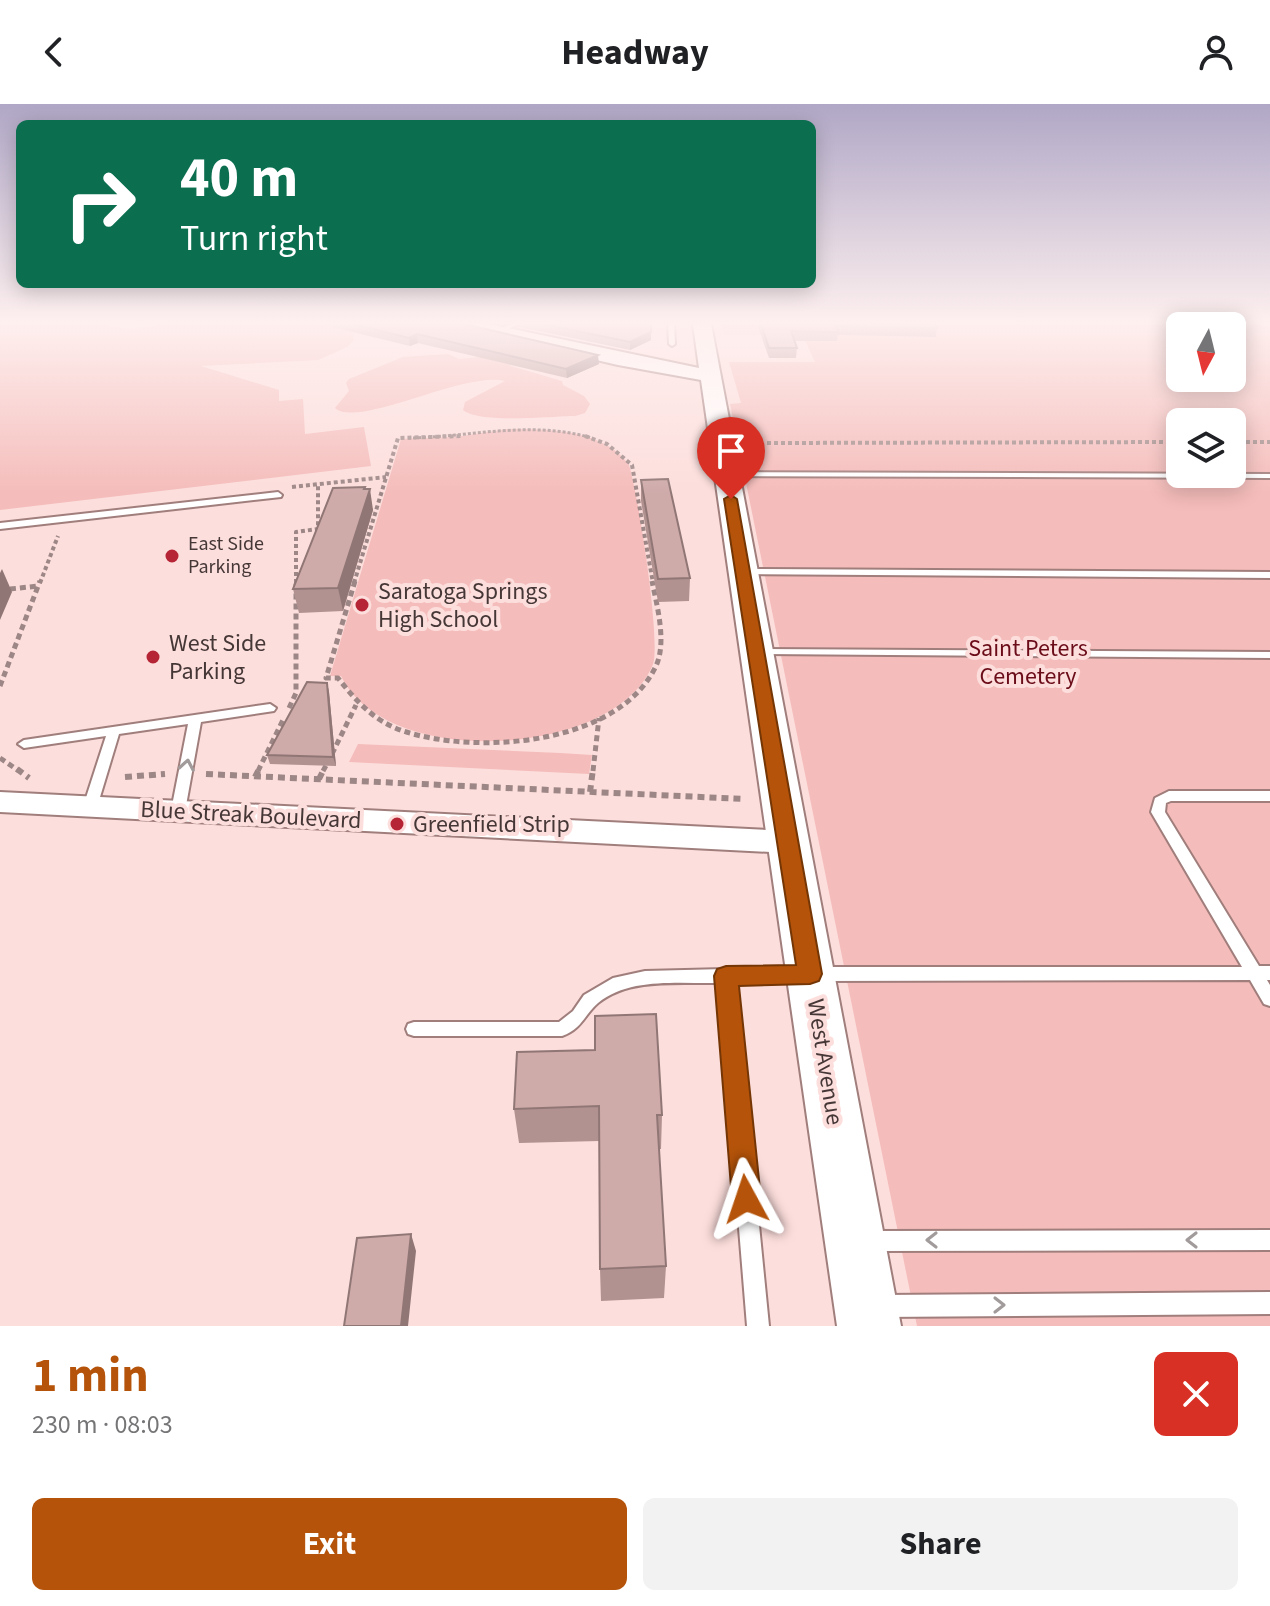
<!DOCTYPE html>
<meta charset="utf-8">
<style>
body{margin:0;font-family:"Source Sans 3",sans-serif;background:#f2f2f2;color:#202124;height:100vh;display:flex;flex-direction:column;font-size:30px;white-space:nowrap}
*{box-sizing:border-box;margin:0}
p{font-size:26px;color:#757577}
.icon{flex:none;width:44px;height:44px;fill:none;stroke:currentColor;stroke-width:2;stroke-linecap:round;stroke-linejoin:round}
.map{position:relative;height:1222px;overflow:hidden}
.details{display:flex;flex-direction:column;background:#fff;flex:1}
.details>*{flex:none}
.top-card{position:absolute;left:16px;top:16px;width:800px;height:168px;border-radius:12px;box-shadow:0 4px 20px #0003;background:#0b6e4f;color:#fff;overflow:hidden}
.needle{width:52px;rotate:187deg}
.buttons{position:absolute;left:1166px;top:208px;display:grid;gap:16px}
.buttons a{display:grid;place-items:center;width:80px;height:80px;border-radius:12px;background:#fff;box-shadow:0 4px 20px #0003;font-size:40px}
.pin{position:absolute;display:grid;place-items:center;width:68px;height:68px;color:#fff;margin:-82px -34px;border-radius:50% 50% 50% 0;rotate:-45deg;box-shadow:0 0 8px #0007}
.pin .icon{rotate:45deg}
.me{position:absolute;width:88px;margin:-44px;rotate:355deg;stroke-linejoin:round;filter:drop-shadow(0 0 6px #0008)}
.turn{display:flex;align-items:center;gap:28px;height:168px;padding:0 32px;font-size:36px}
.turn .icon{width:104px;height:104px;stroke-width:2.5}
.turn b{display:block;font-size:56px;line-height:68px}
.round{display:grid;place-items:center;flex:none;width:84px;height:84px;border-radius:12px;background:#f2f2f2}
.overview{display:flex;align-items:center;justify-content:space-between;height:136px;padding:0 32px}
h1{font-size:48px;font-weight:700;line-height:60px;color:#b45309}
.action{display:flex;gap:16px;margin-top:auto;padding:16px 32px}
.action a{flex:1;height:92px;border-radius:12px;background:#b45309;color:#fff;font-size:32px;font-weight:700;line-height:92px;text-align:center}
.action a+a{background:#f2f2f2;color:#202124}
header{display:flex;justify-content:space-between;align-items:center;height:104px;padding:0 32px;background:#fff;font-size:36px;font-weight:700}
.map>svg:first-child{display:block}
.green{fill:#f4bcba;fill-rule:evenodd}
.lines{fill:none;stroke-linecap:round;stroke-linejoin:round}
.lane-casing{stroke:#a07e7c;stroke-width:4}
.street-casing{stroke:#a07e7c;stroke-width:4}
.secondary-casing{stroke:#a07e7c;stroke-width:4}
.path-far3{stroke:#9d8786;stroke-width:3;stroke-dasharray:3 2;stroke-linecap:butt}
.path-far2{stroke:#9d8786;stroke-width:4;stroke-dasharray:4 3;stroke-linecap:butt}
.path-far1{stroke:#9d8786;stroke-width:5;stroke-dasharray:6 4;stroke-linecap:butt}
.path{stroke:#9d8786;stroke-width:6;stroke-dasharray:7 5;stroke-linecap:butt}
.lane{fill:#fff;fill-rule:evenodd}
.street{fill:#fff;fill-rule:evenodd}
.secondary{fill:#fff;fill-rule:evenodd}
.wall{fill:#b19291}
.shaded-wall{fill:#907776}
.building{fill:#ceaaa9;stroke:#907776;stroke-width:2}
.oneway{stroke:#a29b9b}
.route{fill:#b45309;stroke:#753606;stroke-width:2}
.poi-dot{fill:#b62535;stroke:#fcdedc;stroke-width:3}
.labels{text-anchor:middle;dominant-baseline:central;stroke-width:8;stroke-linejoin:round;paint-order:stroke}
.far-poi-label{font-size:20px;fill:#463737;stroke:#fcdedc;text-anchor:start}
.poi-label{font-size:24px;fill:#463737;stroke:#fcdedc;text-anchor:start}
.park-label{font-size:24px;fill:#6b0d19;stroke:#fcdedc}
.street-label{font-size:24px;fill:#463737;stroke:#fcdedc}
</style>
<header><svg class="icon" aria-label="back" viewBox="0 0 24 24"><path d="M15 5l-7 7 7 7"/></svg>Headway<svg class="icon" aria-label="person" viewBox="0 0 24 24"><circle cx="12" cy="8" r="4"/><path d="M4 21q1-7 8-7t8 7"/></svg></header>
<div class="map">
<svg width="1270" height="1222" viewBox="0 0 1270 1222">
<rect width="100%" height="100%" fill="#fcdedc"/>
<path class="green" d="M0 220H101L130 226 167 220H338L352 229 354 236 347 243 318 256 201 262 279 286V297L303 295 305 330 364 323 371 362 0 406Z
M721 220H1248L1270 223V1222H917L730 300 741 299 729 258H815L803 232 724 231ZM1180 222H1232V274H1180ZM1180 318H1232V370H1180Z
M448 250 459 255 502 251 511 262 562 277 563 281 584 292 590 300 585 309 575 312C552 312 480 320 463 306L465 298 505 277C464 267 358 325 335 304L349 287 346 279 349 275 403 253Z
M508 325C547 325 604 325 629 361 638 389 661 537 653 560 616 654 386 667 341 572H330L401 335 455 333Z
M358 640 560 649 592 651 589 670 349 658Z"/>
<g class="lines">
<g class="lane-casing">
<path id="lane" d="M511 220H520L499 228 494 227Z
M668 220H674L675 240 672 242 669 240Z
M717 337H754L758 339 754 341H717Z
M723 368 1270 370V374L726 372 722 370Z
M278 388 282 391 281 393 0 425V419Z
M745 465 1270 468V474L742 470V466Z
M757 545 1270 548V554L753 550 751 548Z
M270 600 276 604 274 607 201 618 185 707 183 710H173L171 707 188 620 119 630 97 703 95 706H85L83 703 106 632 24 644 18 640 24 636Z
M1169 687H1270V697H1171L1166 699 1165 708 1259 862H1270V876H1267L1270 881V902L1264 900 1250 876 821 877 815 875 813 870 815 865 821 863H1242L1151 708 1155 694Z
M803 863 809 865 811 870 809 875 803 877 735 878 769 1222H747L719 879C680 880 630 873 598 899 584 911 582 925 562 932H414L408 930 406 925 408 920 414 918H559L573 907 584 891 613 874 645 867Z
M1270 1126V1146L869 1147 862 1144 859 1137 862 1130 869 1127Z
M1270 1188V1210L880 1213 873 1209 869 1202 873 1195 880 1191Z"/>
</g>
<g class="street-casing">
<path id="street" d="M0 688 789 727 800 730 804 738 800 746 789 749 0 708Z"/>
</g>
<g class="secondary-casing">
<path id="secondary" d="M456 220H489L699 264 693 220H711L901 1222H837L701 276 618 261 459 224Z"/>
</g>
<path class="path-far3" d="M408 334C470 333 531 316 592 334"/>
<path class="path-far2" d="M585 332 607 340 632 361 653 479
M1232 338H1270
M767 339 1180 338
M292 383 386 373
M40 479 58 432
M296 479V428L318 425V381
M354 479 398 334 462 332"/>
<path class="path-far1" d="M355 477 326 574H338C356 597 374 617 403 627 476 651 618 642 656 562 667 538 657 502 652 477
M0 486 39 482
M0 582 40 477
M289 604 296 589V477
M332 650 356 601
M0 654 19 667
M258 667 283 616
M323 667 328 658
M593 667 599 614"/>
<path class="path" d="M17 665 29 674
M206 670 744 695
M125 673 165 670
M255 673 259 665
M319 675 324 665
M590 688 593 665"/>
<use href="#lane" class="lane"/>
<use href="#street" class="street"/>
<use href="#secondary" class="secondary"/>
</g>
<path class="wall" d="M320 220H464L599 260 567 274 418 239 410 242Z
M519 220H651V236L630 246 520 223Z
M757 220H936L937 224 936 233 838 231 837 237H794L797 244 796 254H769Z
M641 376 690 474 689 497 658 498 641 397Z
M365 385 373 406 343 507 299 509 293 485Z
M327 579 329 588 336 662 270 660 267 651Z
M517 948 662 1011 661 1045H659L666 1162 664 1194 601 1197 600 1165 599 1037 519 1039 514 1005Z"/>
<path class="shaded-wall" d="M651 228V236L630 246V238Z
M417 230 418 239 410 242 409 234Z
M598 251 599 260 567 274 566 265Z
M365 383 367 394 370 385 373 406 343 507 338 484Z
M2 465 12 488 0 516V469Z
M327 579 329 588 336 662 333 653Z
M411 1130 416 1147 408 1222H401Z"/>
<path class="building" d="M353 220H464L598 251 566 265 417 230 409 234Z
M543 220H651V228L630 238Z
M761 220H936L937 224 836 222 838 228 791 227 797 244H769Z
M668 375 690 474 658 475 641 376Z
M365 383 364 385H370L338 484 293 485 333 384Z
M307 578 327 579 333 653 267 651Z
M656 910 662 1011H657L666 1162 600 1165 599 1002 514 1005 517 948 595 946V912Z
M411 1130 401 1222H344L357 1134Z"/>
<defs><path id="oneway-chevron" d="M-2-3.5L2.5 0L-2 3.5" fill="none" stroke-width="1.6" stroke-linecap="round" stroke-linejoin="round" transform="scale(2)"/></defs>
<g class="oneway">
<use href="#oneway-chevron" transform="translate(187 661) rotate(-80)"/>
<use href="#oneway-chevron" transform="translate(932 1136) rotate(180)"/>
<use href="#oneway-chevron" transform="translate(1192 1136) rotate(180)"/>
<use href="#oneway-chevron" transform="translate(999 1201)"/>
</g>
<linearGradient id="sky" x2="0" y2="1"><stop stop-color="#b0a7c6"/><stop offset="0.56" stop-color="#fef0ef"/><stop offset="1" stop-color="#fef0ef" stop-opacity="0"/></linearGradient>
<rect width="1270" height="391" fill="url(#sky)"/>
<path class="route" d="M731 391 737 395 822 870 819 877 810 880 739 882 761 1095 757 1105 746 1110 736 1105 732 1095 714 872 717 865 726 862 796 861 724 395Z"/>
<g class="poi-dot">
<circle cx="172" cy="452" r="8"/>
<circle cx="362" cy="501" r="8"/>
<circle cx="153" cy="553" r="8"/>
<circle cx="397" cy="720" r="8"/>
</g>
<g class="labels">
<g class="far-poi-label">
<text x="188" y="440">East Side<tspan x="188" dy="23">Parking</tspan></text>
</g>
<g class="poi-label">
<text x="378" y="487">Saratoga Springs<tspan x="378" dy="28">High School</tspan></text>
<text x="169" y="539">West Side<tspan x="169" dy="28">Parking</tspan></text>
<text x="413" y="720">Greenfield Strip</text>
</g>
<g class="park-label">
<text x="1028" y="544">Saint Peters<tspan x="1028" dy="28">Cemetery</tspan></text>
</g>
<g class="street-label">
<text transform="translate(251 711) rotate(3)">Blue Streak Boulevard</text>
<text transform="translate(825 958) rotate(81)">West Avenue</text>
</g>
</g>
</svg>
<div class="buttons">
<a><svg class="needle" viewBox="-14 -14 28 28"><path d="M0-13l5 13h-10z" fill="#e53935"/><path d="M0 13l5-13h-10z" fill="#757577"/></svg></a>
<a><svg class="icon" aria-label="layers" viewBox="0 0 24 24"><path d="M12 4l9 5-9 5-9-5zM3 14l9 5 9-5"/></svg></a>
</div>
<div class="pin" style="left:731px;top:395px;background:#d93025"><svg class="icon" aria-label="arrive" viewBox="0 0 24 24"><path d="M6 21V4h12l-3 4 3 4H6"/></svg></div>
<svg class="me" style="left:746px;top:1095px" viewBox="-20 -20 40 40"><path d="M0-17L14 15 0 8-14 15z" fill="#b45309" stroke="#fff" stroke-width="4"/></svg>
<div class="top-card">
<div class="turn"><svg class="icon" aria-label="right" viewBox="0 0 24 24"><path d="M7 20v-9h11M14 6l5 5-5 5"/></svg><div><b>40 m</b>Turn right</div></div>
</div>
</div>
<section class="details">
<div class="overview"><div><h1>1 min</h1><p>230 m · 08:03</p></div><a class="round" style="background:#d93025;color:#fff"><svg class="icon" aria-label="close" viewBox="0 0 24 24"><path d="M6 6l12 12M18 6L6 18"/></svg></a></div>
<div class="action"><a>Exit</a><a>Share</a></div>
</section>
